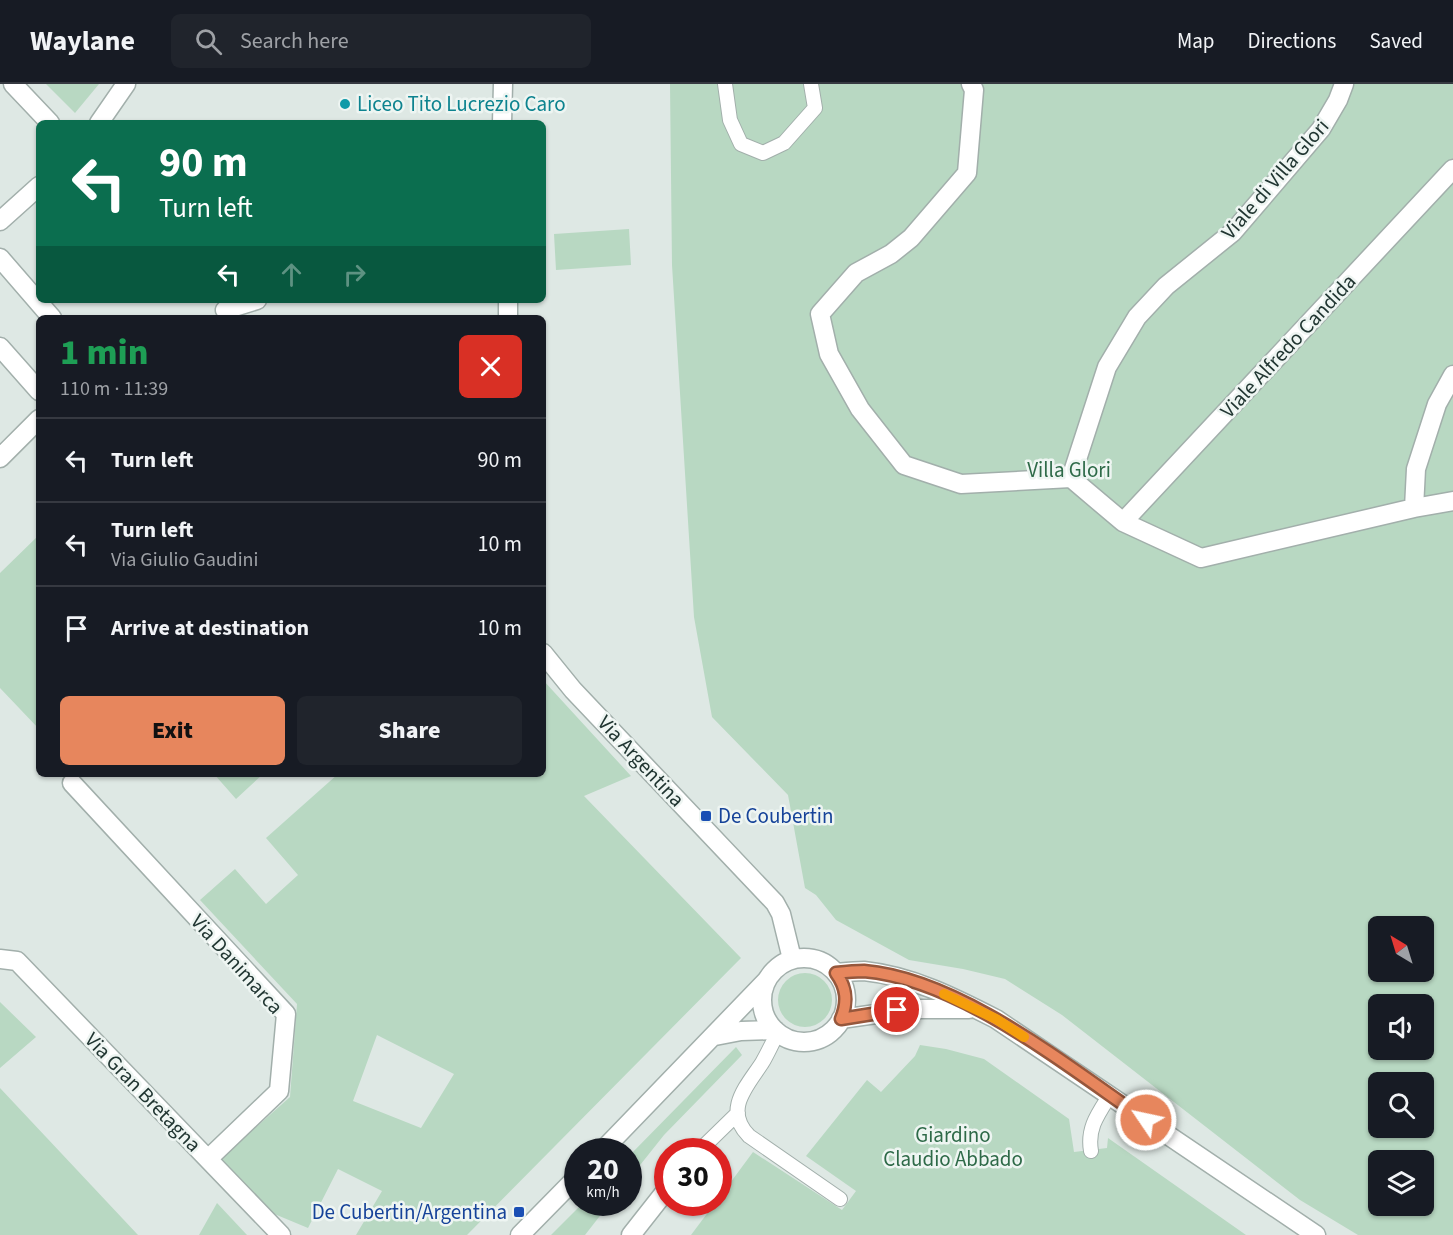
<!DOCTYPE html>
<meta charset="utf-8">
<style>
body{margin:0;font-family:"Source Sans 3",sans-serif;background:#20242c;color:#f1f3f6;height:100vh;display:flex;flex-direction:column;font-size:22px;white-space:nowrap}
*{box-sizing:border-box;margin:0}
p{font-size:20px;color:#9ea1a6}
.icon{flex:none;width:33px;height:33px;fill:none;stroke:currentColor;stroke-width:2;stroke-linecap:round;stroke-linejoin:round}
.map{position:relative;flex:1;overflow:hidden}
.details{position:absolute;left:36px;top:231px;width:510px;height:462px;display:flex;flex-direction:column;background:#171b24;border-radius:9px;box-shadow:0 2px 4px #0004}
.details>*{flex:none}
.top-card{position:absolute;left:36px;top:36px;width:510px;height:183px;border-radius:9px;box-shadow:0 2px 4px #0004;background:#0b6e4f;color:#fff;overflow:hidden}
.needle{width:39px;rotate:322deg}
.tools{position:absolute;left:1368px;top:832px;display:grid;gap:12px}
.tools a{display:grid;place-items:center;width:66px;height:66px;border-radius:9px;background:#171b24;box-shadow:0 2px 4px #0004;font-size:30px}
.speed{position:absolute;left:564px;top:1054px;display:flex;gap:12px;font-size:30px;font-weight:700;text-align:center}
.speed>*{display:grid;place-content:center;width:78px;height:78px;border-radius:50%;background:#171b24;box-shadow:0 2px 4px #0004;line-height:1}
.speed small{font-size:15px;font-weight:400}
.speed .limit{border:9px solid #d22;background:#fff;color:#111}
.pin{position:absolute;display:grid;place-items:center;width:51px;height:51px;color:#fff;margin:-26px;border:3px solid #fff;border-radius:50%;box-shadow:0 2px 6px #0007}
.me{position:absolute;width:66px;margin:-33px;rotate:304deg;stroke-linejoin:round;filter:drop-shadow(0 0 4px #0008)}
.turn{display:flex;align-items:center;gap:21px;height:126px;padding:0 24px;font-size:27px}
.turn .icon{width:78px;height:78px;stroke-width:2.5}
.turn b{display:block;font-size:42px;line-height:51px}
.lanes{display:flex;align-items:center;height:57px;padding:0 24px;background:#0003;justify-content:center;gap:30px;direction:ltr}
.lanes .off{opacity:.35}
.round{display:grid;place-items:center;flex:none;width:63px;height:63px;border-radius:9px;background:#20242c}
.headline{display:flex;align-items:center;justify-content:space-between;height:102px;padding:0 24px}
h1{font-size:36px;font-weight:800;line-height:45px;color:#1e9e55}
.primary-button{display:flex;gap:12px;margin-top:auto;padding:12px 24px}
.primary-button a{flex:1;height:69px;border-radius:9px;background:#e7865d;color:#111;font-size:24px;font-weight:800;line-height:69px;text-align:center}
.primary-button a+a{background:#20242c;color:#f1f3f6}
ul{padding:0;list-style:none}
li{display:flex;align-items:center;gap:18px;height:84px;padding:0 24px;border-top:2px solid #363941}
li div{flex:1}
li b{display:block;font-size:22px}
li em{font-style:normal}
header{display:flex;align-items:center;gap:36px;box-sizing:border-box;height:84px;padding:0 30px;background:#171b24;border-bottom:2px solid #363941}
header strong{font-size:28px}
nav{display:flex;gap:33px;margin-inline-start:auto;font-size:21px}
.search{width:420px;height:54px;background:#20242c;display:flex;align-items:center;gap:15px;box-sizing:border-box;padding:0 21px;border-radius:9px;color:#9ea1a6;font-size:22px}
.map>svg:first-child{display:block}
.green{fill:#b8d8c2;fill-rule:evenodd}
.lines{fill:none;stroke-linecap:round;stroke-linejoin:round}
.service-casing{stroke:#a2afab;stroke-width:16}
.pedestrian-casing{stroke:#a2afab;stroke-width:21}
.minor-casing{stroke:#a2afab;stroke-width:21}
.service{stroke:#fff;stroke-width:14}
.pedestrian{stroke:#fff;stroke-width:18}
.minor{stroke:#fff;stroke-width:18}
.route-casing{stroke:#96573c;stroke-width:15}
.route{stroke:#e7865d;stroke-width:10}
.slow{stroke:#f59e0b;stroke-width:10}
.culture-dot{fill:#0f9aa8;stroke:#eef5f2;stroke-width:2}
.transit-dot{fill:#1a4fb4;stroke:#eef5f2;stroke-width:2}
.labels{text-anchor:middle;dominant-baseline:central;stroke-width:5;stroke-linejoin:round;paint-order:stroke}
.culture-label{font-size:21px;fill:#0d838f;stroke:#eef5f2;text-anchor:start}
.street-label{font-size:21px;fill:#213632;stroke:#eef5f2}
.park-label{font-size:21px;fill:#2e6a48;stroke:#eef5f2}
.transit-label{font-size:21px;fill:#164399;stroke:#eef5f2;text-anchor:start}
</style>
<header>
<strong>Waylane</strong>
<div class="search"><svg class="icon" aria-label="search" viewBox="0 0 24 24"><circle cx="10" cy="10" r="6"/><path d="M15 15l6 6"/></svg>Search here</div>
<nav><a>Map</a><a>Directions</a><a>Saved</a></nav>
</header>
<div class="map">
<svg width="1453" height="1151" viewBox="0 0 1453 1151">
<rect width="100%" height="100%" fill="#dee8e4"/>
<path class="green" d="M46 0H99L75 29Z
M670 0H1453V1151H1358L1300 1116 1062 931 1005 895 963 885 909 876 836 836 816 811 805 804 788 711 712 633 694 533 672 181ZM1378 843H1424V888H1378ZM1378 921H1424V966H1378ZM1378 999H1424V1044H1378ZM1378 1077H1424V1122H1378Z
M629 145 631 181 556 186 554 150Z
M39 451V645L0 604V489Z
M543 596 631 692 584 712 741 874 467 1151H356L382 1107 338 1085 308 1144 272 1129 220 1075 290 1013 297 920 200 816 235 785 266 820 298 791 266 754 338 690H543ZM377 951 454 990 421 1044 353 1017Z
M214 690H263L236 715Z
M778 916a27 27 0 1 1 54 0a27 27 0 1 1-54 0Z
M0 918 36 953 0 984Z
M920 961 946 965 984 975 1069 1035 1074 1068 1107 1064 1108 1054 1246 1151H691L715 1119H718L719 1114 753 1068 842 1126 856 1107 806 1072 867 996 881 1008 915 972Z
M736 963 742 971 664 1051 629 1095V1072Z
M0 1004 138 1151H0Z
M217 1119 247 1151H199Z
M583 1119H610L585 1151H551Z"/>
<g class="lines">
<g class="service-casing">
<path id="service" d="M725 0 730 36 741 60 763 69 784 59 815 24 811 0
M778 949C772 959 768 969 762 979 747 1002 723 1026 749 1052L840 1115
M1091 1067C1087 1044 1098 1030 1110 1011
M698 1068 738 1029"/>
</g>
<g class="pedestrian-casing">
<path id="pedestrian" d="M971 0 974 6 967 89 911 154 891 170 856 189 820 230 829 270 860 325 904 381 961 400 1071 394
M1071 394 1107 283 1137 233 1166 202 1233 148 1321 45 1338 16 1344 0
M1071 394 1123 438 1201 474 1414 424 1453 417
M1414 424 1416 385 1437 320 1453 291
M1123 438 1453 85
M631 1151 668 1104"/>
</g>
<g class="minor-casing">
<path id="minor" d="M13 0 50 39
M99 39 126 0
M502 39 503 0
M0 137 39 102
M0 174 52 234
M508 216V234
M225 226 257 216
M0 263 39 307
M0 374 39 335
M543 569 573 606 775 819 781 830 792 875
M72 699 286 930 279 1007 208 1075
M762 916a42 42 0 1 1 84 0a42 42 0 1 1-84 0Z
M0 875 17 877 281 1151
M836 889C846 888 855 887 864 887 912 892 955 914 996 935L1316 1151
M841 935 911 925H969
M715 952 741 947 775 946
M601 1068 766 897
M520 1151 578 1092"/>
</g>
<use href="#service" class="service"/>
<use href="#pedestrian" class="pedestrian"/>
<use href="#minor" class="minor"/>
</g>
<g class="lines">
<g class="route-casing">
<path id="route" d="M897 926 841 935C848 918 847 904 836 889 845 888 855 887 864 887 960 895 1068 983 1146 1036"/>
</g>
<use href="#route" class="route"/>
<path class="slow" d="M944 910 996 935 1024 953"/>
</g>
<circle class="culture-dot" cx="345" cy="20" r="6"/>
<g class="transit-dot">
<rect x="700" y="726" width="12" height="12" rx="3"/>
<rect x="513" y="1122" width="12" height="12" rx="3"/>
</g>
<g class="labels">
<g class="culture-label">
<text x="357" y="20">Liceo Tito Lucrezio Caro</text>
</g>
<g class="street-label">
<text transform="translate(1275 95) rotate(-49)">Viale di Villa Glori</text>
<text transform="translate(1288 262) rotate(-47)">Viale Alfredo Candida</text>
<text transform="translate(641 677) rotate(47)">Via Argentina</text>
<text transform="translate(237 880) rotate(48)">Via Danimarca</text>
<text transform="translate(143 1008) rotate(46)">Via Gran Bretagna</text>
</g>
<g class="park-label">
<text x="1069" y="386">Villa Glori</text>
<text x="953" y="1051">Giardino<tspan x="953" dy="24">Claudio Abbado</tspan></text>
</g>
<g class="transit-label">
<text x="718" y="732">De Coubertin</text>
<text x="507" y="1128" text-anchor="end">De Cubertin/Argentina</text>
</g>
</g>
</svg>
<div class="tools">
<a><svg class="needle" viewBox="-14 -14 28 28"><path d="M0-13l5 13h-10z" fill="#e53935"/><path d="M0 13l5-13h-10z" fill="#9ea1a6"/></svg></a>
<a><svg class="icon" aria-label="sound" viewBox="0 0 24 24"><path d="M4 9h4l5-4v14l-5-4H4zM17 9q2 3 0 6"/></svg></a>
<a><svg class="icon" aria-label="search" viewBox="0 0 24 24"><circle cx="10" cy="10" r="6"/><path d="M15 15l6 6"/></svg></a>
<a><svg class="icon" aria-label="layers" viewBox="0 0 24 24"><path d="M12 4l9 5-9 5-9-5zM3 14l9 5 9-5"/></svg></a>
</div>
<div class="speed"><div>20<small>km/h</small></div><div class="limit">30</div></div>
<div class="pin" style="left:897px;top:926px;background:#d93025"><svg class="icon" aria-label="arrive" viewBox="0 0 24 24"><path d="M6 21V4h12l-3 4 3 4H6"/></svg></div>
<svg class="me" style="left:1146px;top:1036px" viewBox="-20 -20 40 40"><circle r="17" fill="#e7865d" stroke="#fff" stroke-width="3"/><path d="M0-11L8 9 0 5-8 9z" fill="#fff"/></svg>
<div class="top-card">
<div class="turn"><svg class="icon" aria-label="left" viewBox="0 0 24 24"><path d="M17 20v-9H6M10 6l-5 5 5 5"/></svg><div><b>90 m</b>Turn left</div></div>
<div class="lanes"><svg class="icon" aria-label="left" viewBox="0 0 24 24"><path d="M17 20v-9H6M10 6l-5 5 5 5"/></svg><svg class="icon off" aria-label="ahead" viewBox="0 0 24 24"><path d="M12 20V5M6 11l6-6 6 6"/></svg><svg class="icon off" aria-label="right" viewBox="0 0 24 24"><path d="M7 20v-9h11M14 6l5 5-5 5"/></svg></div>
</div>
<section class="details">
<div class="headline"><div><h1>1 min</h1><p>110 m · 11:39</p></div><a class="round" style="background:#d93025;color:#fff"><svg class="icon" aria-label="close" viewBox="0 0 24 24"><path d="M6 6l12 12M18 6L6 18"/></svg></a></div>
<ul>
<li><svg class="icon" aria-label="left" viewBox="0 0 24 24"><path d="M17 20v-9H6M10 6l-5 5 5 5"/></svg><div><b>Turn left</b></div><em>90 m</em></li>
<li><svg class="icon" aria-label="left" viewBox="0 0 24 24"><path d="M17 20v-9H6M10 6l-5 5 5 5"/></svg><div><b>Turn left</b><p>Via Giulio Gaudini</p></div><em>10 m</em></li>
<li><svg class="icon" aria-label="arrive" viewBox="0 0 24 24"><path d="M6 21V4h12l-3 4 3 4H6"/></svg><div><b>Arrive at destination</b></div><em>10 m</em></li>
</ul>
<div class="primary-button"><a>Exit</a><a>Share</a></div>
</section>
</div>
